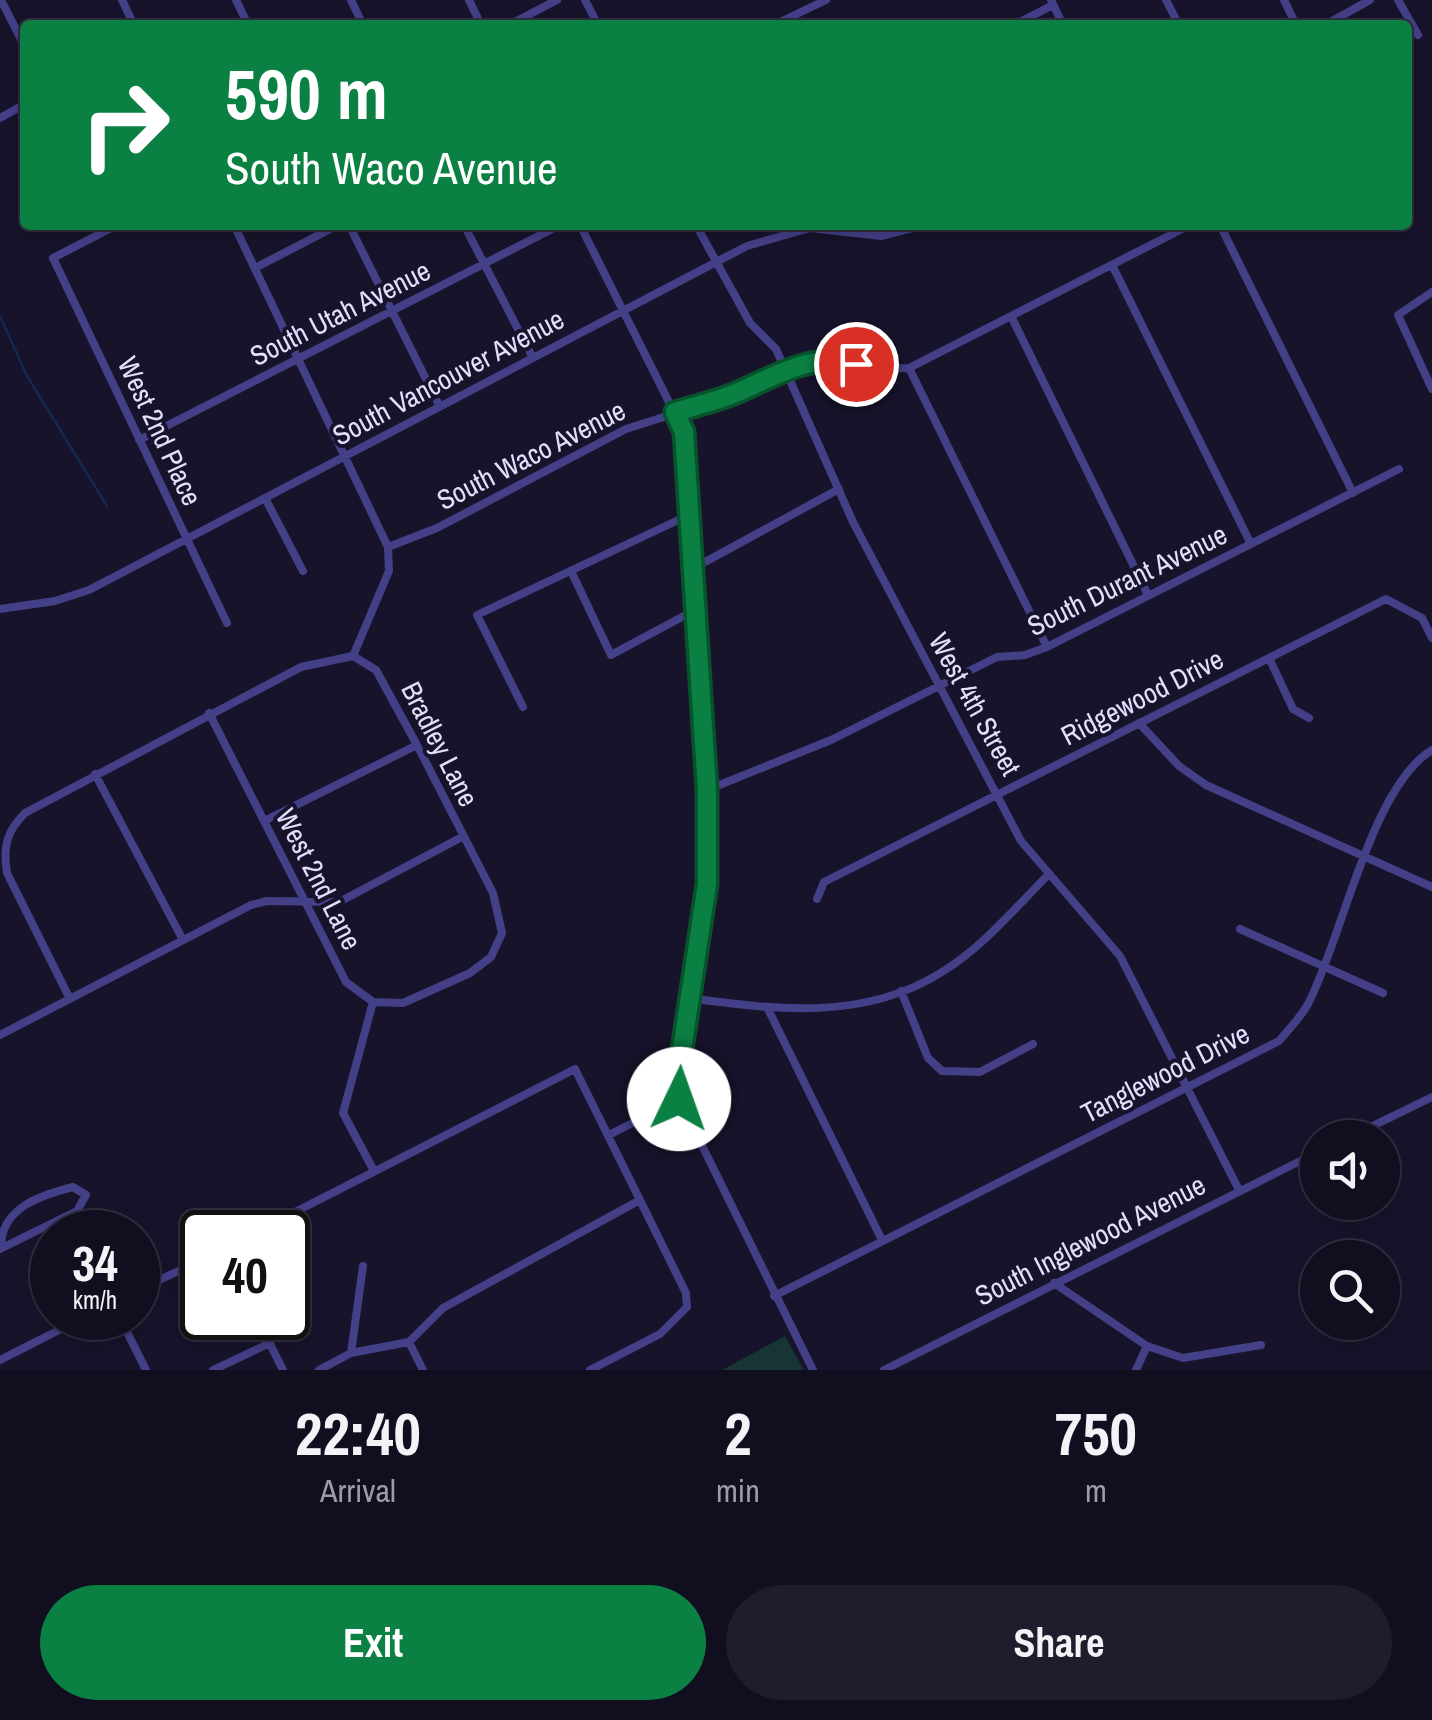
<!DOCTYPE html>
<style>
body{margin:0;font-family:"Archivo Narrow",sans-serif;background:#1e1c2d;color:#f1f3f6;height:100vh;display:flex;flex-direction:column;font-size:38px;white-space:nowrap}
*{box-sizing:border-box;margin:0}
p{font-size:32px;color:#9c9ca5}
.icon{flex:none;width:55px;height:55px;fill:none;stroke:currentColor;stroke-width:2;stroke-linecap:round;stroke-linejoin:round}
.map{position:relative;height:1370px;overflow:hidden}
.side{display:flex;flex-direction:column;background:#110e20;flex:1}
.side>*{flex:none}
.hud{position:absolute;left:20px;top:20px;width:1392px;height:210px;border-radius:10px;box-shadow:0 5px 15px #0003,0 0 0 2px #302e3e;background:#0b8043;color:#fff;overflow:hidden}
.buttons{position:absolute;left:1300px;top:1120px;display:grid;gap:20px}
.buttons a{display:grid;place-items:center;width:100px;height:100px;border-radius:50%;background:#110e20;box-shadow:0 5px 15px #0003,0 0 0 2px #302e3e;font-size:50px}
.speed{position:absolute;left:30px;top:1210px;display:flex;gap:20px;font-size:50px;font-weight:700;text-align:center}
.speed>*{display:grid;place-content:center;width:130px;height:130px;border-radius:50%;background:#110e20;box-shadow:0 5px 15px #0003,0 0 0 2px #302e3e;line-height:1}
.speed small{font-size:25px;font-weight:400}
.speed .limit{border:5px solid #111;border-radius:15px;background:#fff;color:#111}
.pin{position:absolute;display:grid;place-items:center;width:85px;height:85px;color:#fff;margin:-42px;border:5px solid #fff;border-radius:50%;box-shadow:0 2px 10px #0007}
.me{position:absolute;width:110px;margin:-55px;rotate:3deg;stroke-linejoin:round;filter:drop-shadow(0 0 8px #0008)}
.turn{display:flex;align-items:center;gap:35px;height:210px;padding:0 40px;font-size:45px}
.turn .icon{width:130px;height:130px;stroke-width:2.5}
.turn b{display:block;font-size:70px;line-height:85px}
.eta{display:flex;justify-content:space-evenly;align-items:center;height:170px;text-align:center}
.eta b{font-size:60px;font-weight:800;line-height:70px}
.action{display:flex;gap:20px;margin-top:auto;padding:20px 40px}
.action a{flex:1;height:115px;border-radius:60px;background:#0b8043;color:#fff;font-size:40px;font-weight:800;line-height:115px;text-align:center}
.action a+a{background:#1e1c2d;color:#f1f3f6}
.map>svg:first-child{display:block}
.green{fill:#163534}
.lines{fill:none;stroke-linecap:round;stroke-linejoin:round}
.stream{stroke:#122950;stroke-width:2.5}
.minor{stroke:#434088;stroke-width:8}
.route-casing{stroke:#07532c;stroke-width:25}
.route{stroke:#0b8043;stroke-width:18}
.labels{text-anchor:middle;dominant-baseline:central;stroke-width:8;stroke-linejoin:round;paint-order:stroke}
.street-label{font-size:28px;fill:#e2defe;stroke:#17132b}
</style>
<div class="map">
<svg width="1432" height="1370" viewBox="0 0 1432 1370">
<rect width="100%" height="100%" fill="#17132b"/>
<path class="green" d="M785 1336 804 1370H722Z"/>
<g class="lines">
<path class="stream" d="M0 316 27 376 107 506"/>
<path class="minor" d="M1 0 25 47
M122 0 134 25
M236 0 248 25
M351 0 363 25
M469 0 481 25
M585 0 598 25
M1051 0 1063 25
M1166 0 1179 25
M1284 0 1296 25
M1398 0 1418 35
M509 25 557 0
M774 25 826 0
M1014 25 1053 5
M1325 25 1370 0
M0 118 25 104
M117 225 53 258 227 623
M234 225 388 547 389 571 353 656
M349 225 439 405
M464 225 533 358
M580 225 684 432 707 790V884L677 1083 679 1099 813 1370
M696 225 750 323 776 349 853 522 1021 841 1120 956 1239 1190
M1220 225 1353 493
M1112 265 1251 544
M255 268 338 225
M1432 292 1398 315 1432 389
M1011 316 1148 595
M909 368 1047 647
M139 440 560 225
M265 498 303 571
M388 547 437 528 626 429 733 395 806 361 831 358 880 369 909 368 1190 225
M694 568 839 489
M571 571 611 655 695 610
M0 609 55 601 89 590 747 246 810 228 881 236 924 225
M353 656 376 670 417 745 493 893 502 933 491 957 470 973 403 1003 373 1002
M1269 658 1293 709 1309 718
M523 707 477 615 691 514
M209 713 346 982 373 1002
M1139 723 1179 766 1206 785 1432 887
M95 774 183 940
M707 790 831 740 997 657 1025 655 1047 647 1399 469
M264 821 417 745
M817 899 824 882 1386 599 1422 618 1432 638
M1240 929 1383 993
M901 991 928 1058 942 1071 980 1072 1033 1044
M690 998C775 1010 865 1021 942 972 983 947 1015 908 1049 874
M70 999 7 873C3 847 6 832 25 813L301 667 353 656
M373 1002 343 1113 374 1171
M768 1009 882 1240
M0 1035 251 905 267 901 339 902 462 837
M609 1135 679 1099
M1348 1138 1432 1097
M256 1232 575 1069 686 1293 687 1307 660 1334 590 1370
M0 1249 77 1211 86 1195 73 1187C41 1195 0 1208 1 1248
M1054 1283 1147 1346 1183 1358 1261 1345
M138 1290 202 1260
M774 1296 1279 1041C1289 1029 1301 1017 1308 1004 1342 939 1371 787 1432 750
M120 1318 146 1370
M257 1318 283 1370
M409 1342 423 1370
M351 1353 363 1266
M0 1360 83 1318
M213 1370 270 1343
M319 1370 351 1353 409 1342 443 1308 640 1200
M884 1370 1318 1152
M1136 1370 1147 1346"/>
</g>
<g class="lines">
<g class="route-casing">
<path id="route" d="M679 1099 677 1083 707 884V790L684 432 675 412C695 406 717 401 736 393 778 375 809 353 856 364"/>
</g>
<use href="#route" class="route"/>
</g>
<g class="labels">
<g class="street-label">
<text transform="translate(340 313) rotate(-27)">South Utah Avenue</text>
<text transform="translate(448 377) rotate(-28)">South Vancouver Avenue</text>
<text transform="translate(160 431) rotate(65)">West 2nd Place</text>
<text transform="translate(531 455) rotate(-27)">South Waco Avenue</text>
<text transform="translate(1127 580) rotate(-26)">South Durant Avenue</text>
<text transform="translate(1142 697) rotate(-27)">Ridgewood Drive</text>
<text transform="translate(975 704) rotate(61)">West 4th Street</text>
<text transform="translate(440 744) rotate(63)">Bradley Lane</text>
<text transform="translate(319 879) rotate(63)">West 2nd Lane</text>
<text transform="translate(1165 1073) rotate(-27)">Tanglewood Drive</text>
<text transform="translate(1090 1240) rotate(-27)">South Inglewood Avenue</text>
</g>
</g>
</svg>
<div class="buttons">
<a><svg class="icon" aria-label="sound" viewBox="0 0 24 24"><path d="M4 9h4l5-4v14l-5-4H4zM17 9q2 3 0 6"/></svg></a>
<a><svg class="icon" aria-label="search" viewBox="0 0 24 24"><circle cx="10" cy="10" r="6"/><path d="M15 15l6 6"/></svg></a>
</div>
<div class="speed"><div>34<small>km/h</small></div><div class="limit">40</div></div>
<div class="pin" style="left:856px;top:364px;background:#d93025"><svg class="icon" aria-label="arrive" viewBox="0 0 24 24"><path d="M6 21V4h12l-3 4 3 4H6"/></svg></div>
<svg class="me" style="left:679px;top:1099px" viewBox="-20 -20 40 40"><circle r="19" fill="#fff"/><path d="M0-13L10 11 0 6-10 11z" fill="#0b8043"/></svg>
<div class="hud">
<div class="turn"><svg class="icon" aria-label="right" viewBox="0 0 24 24"><path d="M7 20v-9h11M14 6l5 5-5 5"/></svg><div><b>590 m</b>South Waco Avenue</div></div>
</div>
</div>
<section class="side">
<div class="eta">
<div><b>22:40</b><p>Arrival</p></div>
<div><b>2</b><p>min</p></div>
<div><b>750</b><p>m</p></div>
</div>
<div class="action"><a>Exit</a><a>Share</a></div>
</section>
